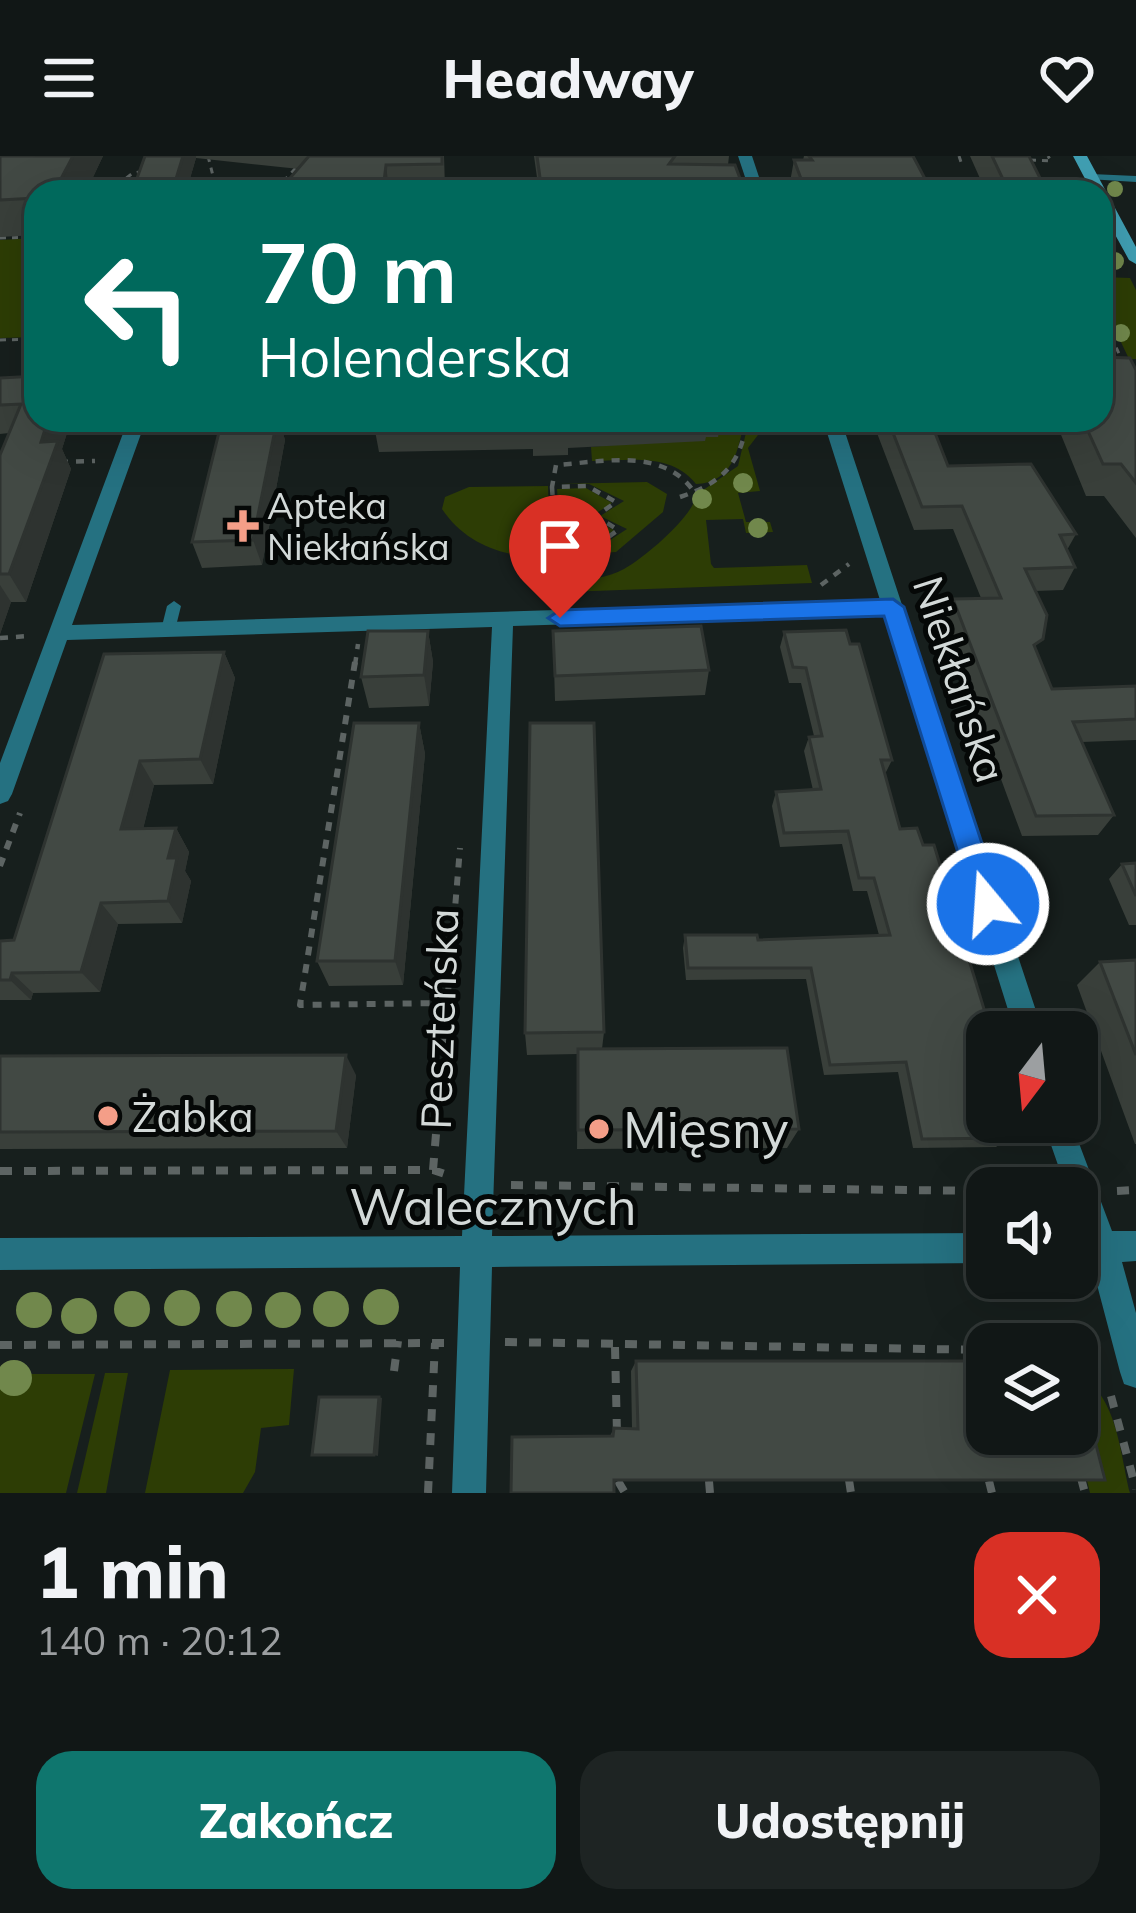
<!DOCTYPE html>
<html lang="pl">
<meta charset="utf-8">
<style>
body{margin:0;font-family:Mulish,sans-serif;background:#1e2423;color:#f1f3f6;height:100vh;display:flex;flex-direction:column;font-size:45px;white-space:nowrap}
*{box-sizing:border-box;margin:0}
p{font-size:39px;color:#9c9fa1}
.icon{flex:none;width:66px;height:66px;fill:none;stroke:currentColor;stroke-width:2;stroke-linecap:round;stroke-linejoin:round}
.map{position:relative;height:1337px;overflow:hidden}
.drawer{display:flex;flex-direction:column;background:#111716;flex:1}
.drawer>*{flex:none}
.hud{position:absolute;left:24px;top:24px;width:1089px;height:252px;border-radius:36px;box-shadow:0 12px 48px #0002,0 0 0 3px #303635;background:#00695c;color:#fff;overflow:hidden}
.needle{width:78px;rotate:196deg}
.buttons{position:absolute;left:966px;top:855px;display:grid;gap:24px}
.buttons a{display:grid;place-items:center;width:132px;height:132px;border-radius:24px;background:#111716;box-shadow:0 12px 48px #0002,0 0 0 3px #303635;font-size:60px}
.pin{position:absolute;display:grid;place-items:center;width:102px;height:102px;color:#fff;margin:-123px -51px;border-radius:50% 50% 50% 0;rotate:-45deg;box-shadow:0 0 12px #0007}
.pin .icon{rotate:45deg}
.me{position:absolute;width:132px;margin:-66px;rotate:342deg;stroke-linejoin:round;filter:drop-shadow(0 0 9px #0008)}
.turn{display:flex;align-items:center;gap:42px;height:252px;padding:0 36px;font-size:54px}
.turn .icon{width:156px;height:156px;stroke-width:2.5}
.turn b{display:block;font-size:84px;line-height:102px}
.round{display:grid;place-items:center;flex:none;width:126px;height:126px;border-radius:36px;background:#1e2423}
.head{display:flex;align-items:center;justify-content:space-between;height:204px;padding:0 36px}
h1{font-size:72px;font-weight:800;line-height:90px}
.action{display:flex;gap:24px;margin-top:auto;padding:24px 36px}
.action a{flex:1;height:138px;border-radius:36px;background:#0f766e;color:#fff;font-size:48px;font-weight:800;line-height:138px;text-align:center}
.action a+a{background:#1e2423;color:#f1f3f6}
header{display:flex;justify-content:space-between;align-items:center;height:156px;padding:0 36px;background:#111716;font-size:54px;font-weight:800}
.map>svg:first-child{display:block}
.green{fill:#2d3d05}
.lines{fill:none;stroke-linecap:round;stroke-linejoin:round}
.path-far3{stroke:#5d6463;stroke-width:3;stroke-dasharray:6 6;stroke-linecap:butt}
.path-far2{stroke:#5d6463;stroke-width:4.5;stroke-dasharray:8 8;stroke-linecap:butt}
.path-far1{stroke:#5d6463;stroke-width:6;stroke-dasharray:9 9;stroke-linecap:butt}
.path{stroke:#5d6463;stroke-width:8;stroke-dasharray:12 12;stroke-linecap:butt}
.lane{fill:#257181;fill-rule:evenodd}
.street{fill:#257181;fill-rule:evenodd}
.secondary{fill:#409fb3;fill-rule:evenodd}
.tree{fill:#71884c}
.wall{fill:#393f3a}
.shaded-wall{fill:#2e3330}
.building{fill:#424944;stroke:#2e3330;stroke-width:3}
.route{fill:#1a73e8;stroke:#114b97;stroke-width:3}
.poi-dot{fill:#f49e88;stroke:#050807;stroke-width:4.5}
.labels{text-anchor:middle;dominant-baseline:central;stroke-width:10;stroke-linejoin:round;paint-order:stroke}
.far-poi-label{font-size:36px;fill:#d3d9d8;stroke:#050807;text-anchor:start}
.street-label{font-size:42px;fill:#d3d9d8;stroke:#050807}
.poi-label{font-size:42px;fill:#d3d9d8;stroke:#050807;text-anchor:start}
.near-poi-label{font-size:51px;fill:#d3d9d8;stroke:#050807;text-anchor:start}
.near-street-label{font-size:51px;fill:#d3d9d8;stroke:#050807}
</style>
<header><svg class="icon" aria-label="menu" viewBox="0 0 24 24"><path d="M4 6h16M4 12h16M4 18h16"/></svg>Headway<svg class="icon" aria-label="heart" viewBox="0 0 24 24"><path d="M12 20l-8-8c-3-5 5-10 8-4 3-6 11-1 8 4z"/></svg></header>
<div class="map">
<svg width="1136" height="1337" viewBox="0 0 1136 1337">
<rect width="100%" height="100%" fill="#171f1d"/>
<path class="green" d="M36 82V181L0 182V84Z
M1101 121 1130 122 1136 134V203H1129L1101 144Z
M715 264H744C739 294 732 327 696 328 670 296 630 305 592 305L591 291 704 281Z
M749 264H754L758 279 748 292 760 335 738 337 746 366H770L773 376 746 377 743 363 706 364 711 408 714 412 807 409 812 427 566 436 568 425C587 424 608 422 624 413 644 402 694 360 696 339L738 310Z
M647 326 667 338 663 356 616 396 562 400V396L593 395 627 373 600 360 624 345 589 328H558Z
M548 330 549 358 536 361 549 362 547 401C506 402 466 389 442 353L445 341 469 331Z
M586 332 612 347 589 362 614 374 590 392 561 393 557 333Z
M294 1213 289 1269 261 1272 255 1316 243 1337H145L170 1214Z
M105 1217H128L106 1337H77Z
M0 1218H95L66 1337H0Z
M1077 1218C1117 1237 1120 1297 1130 1337H1090L1076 1278Z"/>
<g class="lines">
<path class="path-far3" d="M208 0 217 36
M959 0 961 6
M1030 4 1051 5 1048 0
M86 28 130 36
M107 36 133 17 145 15
M262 36 281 28 307 0
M0 82 36 81
M1101 159 1122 204
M0 184 36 183"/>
<path class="path-far2" d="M60 306 95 305
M552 331 556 393
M680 341C722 327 741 308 747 264
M536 360 553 359
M821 429 849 408
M540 438 536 427 557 413 556 395 592 393 618 374 596 360 616 346 587 330 552 331 556 309C602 306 664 291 694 336
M0 482 29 480
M355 509 358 488"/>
<path class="path-far1" d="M355 506 300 849 444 847
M0 710 20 657
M445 873 460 692"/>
<path class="path" d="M433 1014 445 870
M0 1015 433 1014 451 1020
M511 1029 987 1035
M1117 1035 1136 1034
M505 1186 987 1194
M0 1189 444 1187
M615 1191 617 1278
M1077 1195 1096 1196
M394 1215 398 1185
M1111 1240 1136 1333
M1081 1322 1085 1337
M849 1324 851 1337
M618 1325 625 1337
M709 1325 710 1337
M989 1325 992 1337
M428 1337 435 1187"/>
<path class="lane" d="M1091 18 1136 20V26L1088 23V19Z
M174 445 181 450 175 474 168 479 161 474 167 450Z"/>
<path class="street" d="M738 0H752L764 36H750Z
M128 264H146L72 469 880 444 823 264H841L1043 876H1015L884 458 513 470 492 1080 987 1077V1107L492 1111 486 1337H452L460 1111 0 1114V1082L462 1080 492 471 67 484 12 638 8 645 0 648V607Z
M1043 966H1071L1112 1075H1136V1105L1122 1106 1136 1157V1232L1124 1228 1120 1216 1091 1106H1077V1076L1081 1075 1077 1032H1066Z"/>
<path class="secondary" d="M1073 0H1087L1136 91V108L1129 104 1101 53V36H1092Z"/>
</g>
<g class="tree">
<circle cx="1115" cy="33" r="8"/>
<circle cx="1115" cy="105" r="9"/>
<circle cx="1121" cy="177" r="9"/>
<circle cx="743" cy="327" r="10"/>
<circle cx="702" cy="343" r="10"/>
<circle cx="758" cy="372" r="10"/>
<circle cx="381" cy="1151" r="18"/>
<circle cx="182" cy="1152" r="18"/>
<circle cx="132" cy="1153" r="18"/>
<circle cx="234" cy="1153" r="18"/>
<circle cx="331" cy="1153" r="18"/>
<circle cx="34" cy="1154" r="18"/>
<circle cx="283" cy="1154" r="18"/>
<circle cx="79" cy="1160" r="18"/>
<circle cx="14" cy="1222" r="18"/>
</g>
<path class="wall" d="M0 0H103L86 36H36V79L0 81Z
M145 0H444L445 31 389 33V36H278L299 13 196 2 186 36H132Z
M534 0H729L728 9 745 36H539Z
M804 0H913L932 36H794L790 26 794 4H803Z
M970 0H1029L1047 36H986Z
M1136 214V382L1104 340H1086L1055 264H1101Z
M0 222 36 264H71L62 293 71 313 26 446H11L0 478V299L9 277 0 278Z
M222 264H279L285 284 262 409 202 412 192 386Z
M373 264H721L718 281H706L705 285 568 292V299L533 300V293L379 296Z
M872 264H930L948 310 1076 378 1067 394 1075 411 1063 434 1035 435 1036 495 1052 533 1136 530V584L1082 586 1114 659 1098 679 1022 680 943 466 953 443 981 442 953 373 914 374Z
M428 475 433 506 429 550 369 552 361 521Z
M553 475 709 514 705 539 555 545Z
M784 476 892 604 885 618 987 966 1007 982 996 991 913 992 898 916 824 919 806 823 686 824 683 792 685 779 758 784 879 779 867 735H853L842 688 780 691 772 650 776 636 813 634 804 595 809 581 814 580 801 527H789L780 491Z
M224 496 235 522 213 628 154 629 143 673 176 672 189 696 185 715 191 725 182 767 118 768 100 836 33 837 31 844H0V785L14 784 104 498Z
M419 567 425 598 403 829 329 830 317 805Z
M1136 707V769H1129L1109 723 1122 708Z
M1136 804V988H1135L1077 829 1100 806Z
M604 876 602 893 799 973 787 992 577 993 578 898 527 899 525 877Z
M0 900 356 919 347 992 0 993Z
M636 1205 1105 1324H849L610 1280 614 1272 632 1273 631 1215Z"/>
<path class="shaded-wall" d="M73 0H103L86 36H54Z
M183 0H196V2L186 36H172Z
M386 9 389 33V36H384Z
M48 264H71L62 293 71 313 26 446 9 418 41 286Z
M277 264H279L285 284 262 409 253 384Z
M0 429 11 446 0 478Z
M428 475 433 506 429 550 424 519Z
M224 496 235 522 213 628 200 603Z
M419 567 425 598 403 829 395 805Z
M140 605 154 629 137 697 121 673Z
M176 672 189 696 185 715 191 725 182 767 168 745V702Z
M101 747 118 768 100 836 81 816Z
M12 817 33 837 31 844 10 824Z
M346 899 356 919 347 992 336 975Z
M379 1241 382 1242 378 1300 374 1299Z"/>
<path class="building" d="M0 0H73L54 36H36V42L0 44Z
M145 0H183L172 36H132Z
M309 0H442V8L386 9 383 34H369V36H278Z
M537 0H675L669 8 735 9 745 36H542Z
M809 0H913L932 36H806L794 4H812Z
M992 0H1029L1047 36H1009Z
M1101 201 1130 202 1136 214V327L1121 308H1103L1083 264H1101Z
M36 220V264H48L41 286 58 285 9 418H0V299L21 248 0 249V222Z
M222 264H277L253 384 192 386Z
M532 264H567L568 266 532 267Z
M888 264H930L948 310 1031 308 1076 378 1060 379 1075 411 1025 413 1047 459 1043 483 1034 489 1052 533 1136 530V563L1073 566 1114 659 1036 660 953 443 1001 442 962 350 922 351Z
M701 470 709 514 555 520 553 475Z
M846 474 850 488H859L892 604H881L900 673 917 672 923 689H934L991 876H987V966H1003L1007 982 922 983 906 906 830 909 811 812H688L685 779H757L758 784 890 779 874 722H859L848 675 784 677 776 636 821 633 809 581 822 580 806 512 793 511 784 476Z
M368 475H428L424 519 361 521Z
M224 496 200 603 140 605 121 673 176 672 168 702H177L168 745 101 747 81 816 12 817 10 824H0V785L14 784 104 498Z
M354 567H419L395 805H317Z
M530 567H594L604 876 525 877Z
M1136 707V740L1122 708Z
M1136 804V899L1100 806Z
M787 892 799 973 578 974V893Z
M346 899 336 975 0 976V900Z
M636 1205H987V1278H1077V1214L1105 1324H614V1337H511L512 1281 613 1280 614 1272 638 1273Z
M319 1241H379L374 1299H312Z"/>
<path class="route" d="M893 443 904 451 1002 748 998 757 988 761 978 757 974 748 884 460 560 470 548 462 560 454Z"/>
<g class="poi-dot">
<path d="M237 352h12v12h12v12h-12v12h-12v-12h-12v-12h12z"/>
<circle cx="108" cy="960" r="12"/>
<circle cx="599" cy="973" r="12"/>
</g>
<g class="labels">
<g class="far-poi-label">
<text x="267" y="349">Apteka<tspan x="267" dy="41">Niekłańska</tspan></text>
</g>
<g class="street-label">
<text transform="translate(960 523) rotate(72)">Niekłańska</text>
<text transform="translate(439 863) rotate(-88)">Peszteńska</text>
</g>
<g class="poi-label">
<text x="132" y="960">Żabka</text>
</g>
<g class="near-poi-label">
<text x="623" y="973">Mięsny</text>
</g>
<g class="near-street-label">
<text x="493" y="1050">Walecznych</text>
</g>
</g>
</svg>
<div class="buttons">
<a><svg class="needle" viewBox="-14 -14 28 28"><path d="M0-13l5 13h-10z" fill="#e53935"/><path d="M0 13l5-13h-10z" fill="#9c9fa1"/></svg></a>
<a><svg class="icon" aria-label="sound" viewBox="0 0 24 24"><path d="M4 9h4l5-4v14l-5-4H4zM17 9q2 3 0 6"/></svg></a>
<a><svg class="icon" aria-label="layers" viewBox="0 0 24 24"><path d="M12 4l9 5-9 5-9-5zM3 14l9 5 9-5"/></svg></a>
</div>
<div class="pin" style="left:560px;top:462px;background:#d93025"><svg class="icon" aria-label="arrive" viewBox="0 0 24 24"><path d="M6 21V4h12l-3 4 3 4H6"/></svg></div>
<svg class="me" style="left:988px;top:748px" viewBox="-20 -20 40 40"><circle r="17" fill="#1a73e8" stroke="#fff" stroke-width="3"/><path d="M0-11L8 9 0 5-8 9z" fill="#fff"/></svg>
<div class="hud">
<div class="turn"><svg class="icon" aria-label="left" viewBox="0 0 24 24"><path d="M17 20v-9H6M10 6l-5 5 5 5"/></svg><div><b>70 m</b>Holenderska</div></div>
</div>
</div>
<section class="drawer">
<div class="head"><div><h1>1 min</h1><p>140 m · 20:12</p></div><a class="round" style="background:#d93025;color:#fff"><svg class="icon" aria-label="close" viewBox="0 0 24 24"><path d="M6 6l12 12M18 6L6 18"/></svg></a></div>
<div class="action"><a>Zakończ</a><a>Udostępnij</a></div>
</section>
